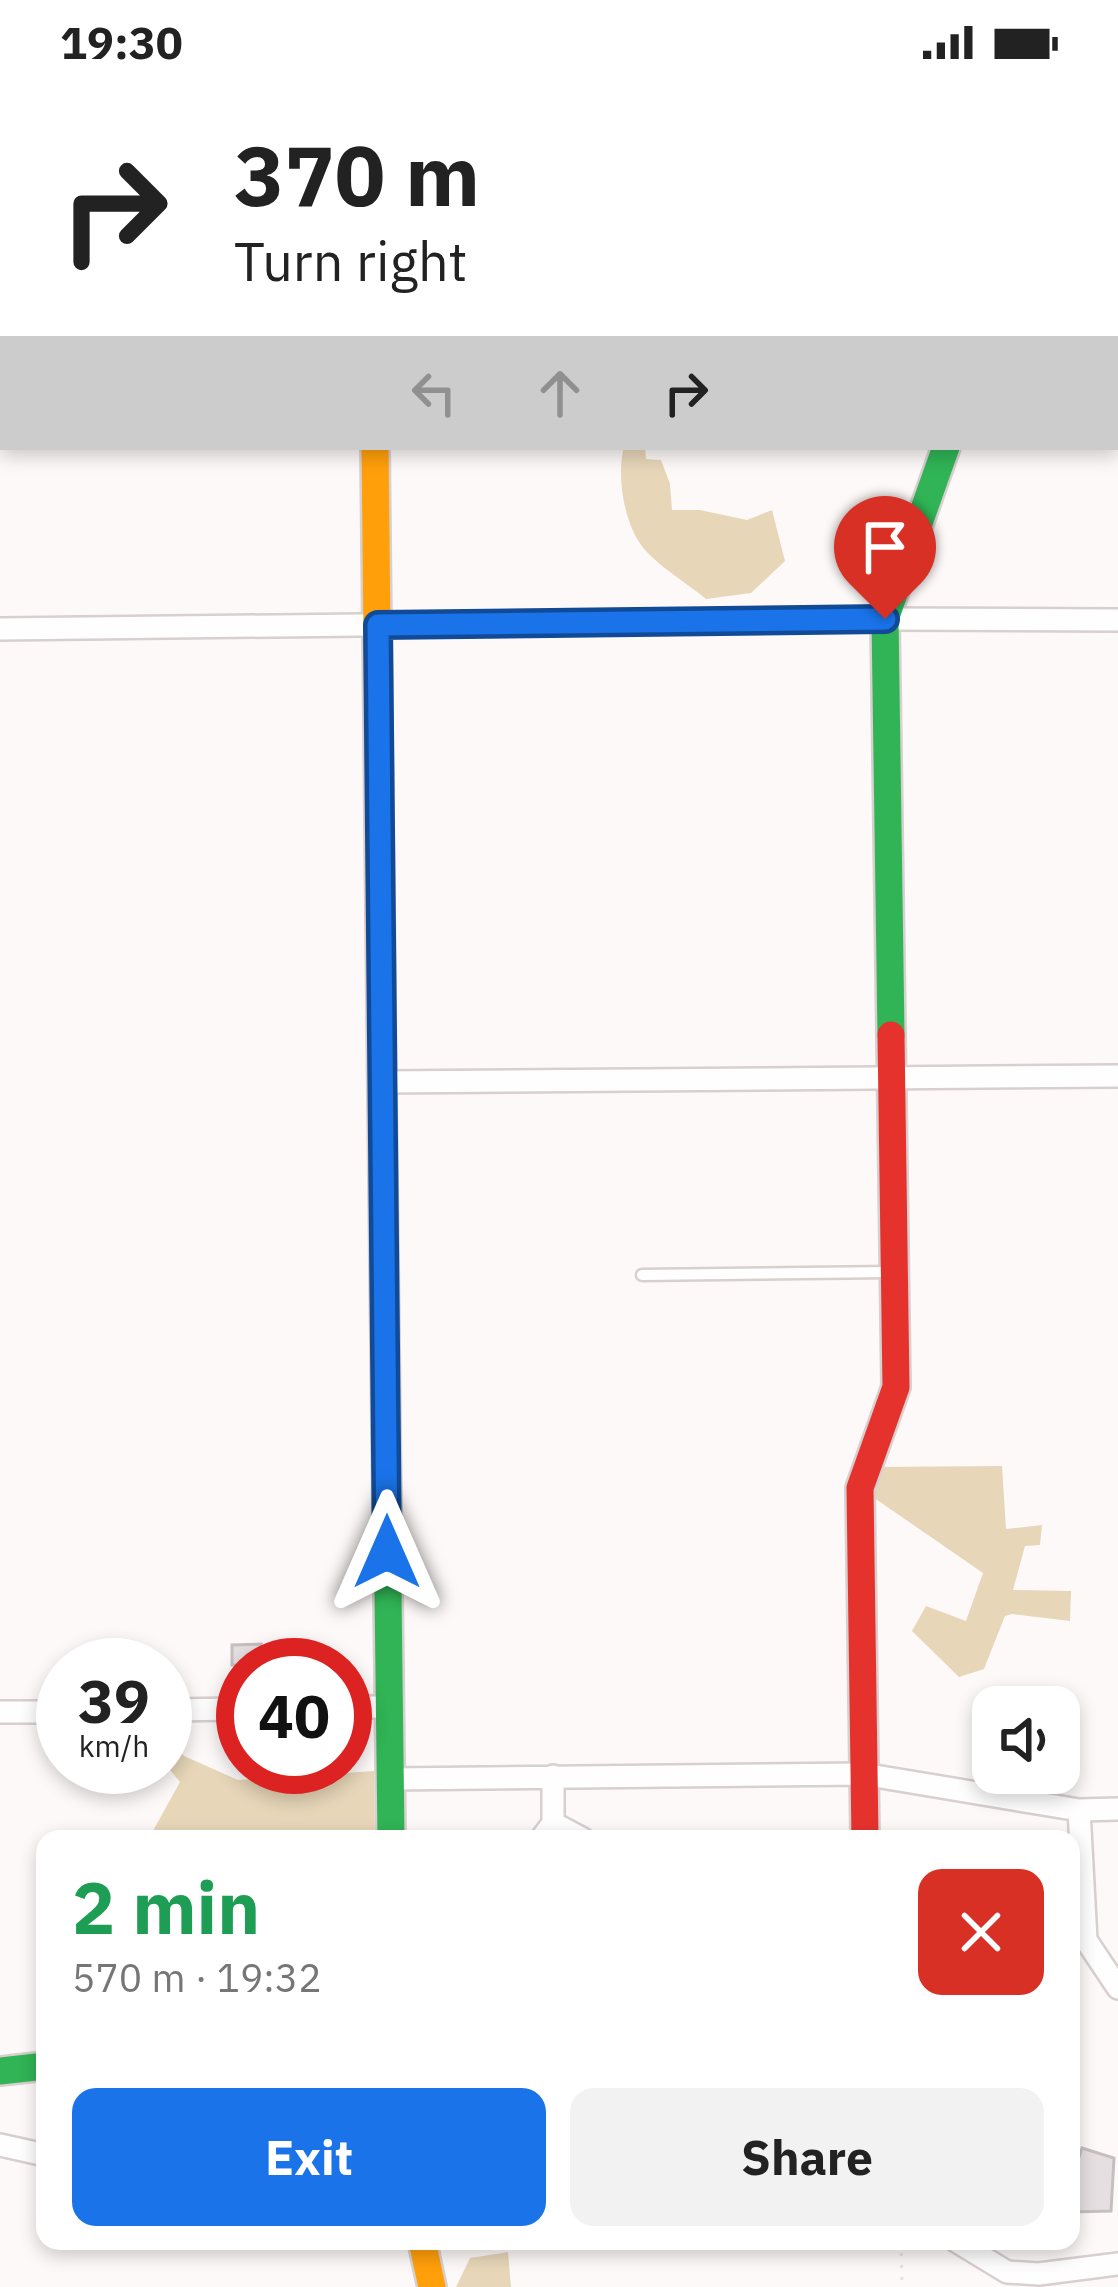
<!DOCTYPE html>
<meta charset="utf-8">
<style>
body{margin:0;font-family:"IBM Plex Sans",sans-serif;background:#f2f2f2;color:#222;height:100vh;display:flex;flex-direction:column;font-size:45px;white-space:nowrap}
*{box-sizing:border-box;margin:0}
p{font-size:39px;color:#767676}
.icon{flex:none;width:66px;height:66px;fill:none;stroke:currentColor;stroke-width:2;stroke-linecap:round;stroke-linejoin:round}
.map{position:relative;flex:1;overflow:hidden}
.sheet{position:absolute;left:36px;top:1746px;width:1044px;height:420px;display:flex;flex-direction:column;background:#fff;border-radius:24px;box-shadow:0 6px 18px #0003}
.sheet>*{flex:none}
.banner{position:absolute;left:0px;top:0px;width:1119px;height:366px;box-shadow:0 6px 18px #0003;background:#fff;color:#222;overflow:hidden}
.fabs{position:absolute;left:972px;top:1602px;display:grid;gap:24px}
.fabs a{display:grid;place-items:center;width:108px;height:108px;border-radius:24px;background:#fff;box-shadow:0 6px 18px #0003;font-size:60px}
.speed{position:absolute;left:36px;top:1554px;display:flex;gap:24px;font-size:60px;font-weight:700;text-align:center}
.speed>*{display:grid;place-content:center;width:156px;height:156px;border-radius:50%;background:#fff;box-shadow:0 6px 18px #0003;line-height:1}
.speed small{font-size:30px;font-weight:400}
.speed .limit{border:18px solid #d22;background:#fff;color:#111}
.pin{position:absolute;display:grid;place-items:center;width:102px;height:102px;color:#fff;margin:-123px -51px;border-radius:50% 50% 50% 0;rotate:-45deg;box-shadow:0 0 12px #0007}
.pin .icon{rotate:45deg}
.me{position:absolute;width:132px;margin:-66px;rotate:0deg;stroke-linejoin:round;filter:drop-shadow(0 0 9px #0008)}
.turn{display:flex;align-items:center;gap:42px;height:252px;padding:0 36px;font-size:54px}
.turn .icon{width:156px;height:156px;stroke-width:2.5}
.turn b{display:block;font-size:84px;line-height:102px}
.lanes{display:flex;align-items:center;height:114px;padding:0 36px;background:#0003;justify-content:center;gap:60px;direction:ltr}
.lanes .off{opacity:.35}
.round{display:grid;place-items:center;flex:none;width:126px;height:126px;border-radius:24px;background:#f2f2f2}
.headline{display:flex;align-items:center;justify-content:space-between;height:204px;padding:0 36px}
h1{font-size:72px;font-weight:700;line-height:90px;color:#1e9e55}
.cta{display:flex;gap:24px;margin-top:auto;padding:24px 36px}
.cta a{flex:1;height:138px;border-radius:24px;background:#1a73e8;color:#fff;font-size:48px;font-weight:700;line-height:138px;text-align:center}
.cta a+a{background:#f2f2f2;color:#222}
.status{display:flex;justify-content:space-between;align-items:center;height:84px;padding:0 60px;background:#fff;direction:ltr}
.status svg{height:33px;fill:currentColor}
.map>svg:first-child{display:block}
.forest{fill:#e7d6b8}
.building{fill:#e6dfe1;stroke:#c5bfc1;stroke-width:3}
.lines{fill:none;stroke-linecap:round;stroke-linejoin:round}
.lane-casing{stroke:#d8cfcf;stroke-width:15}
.street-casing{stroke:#d8cfcf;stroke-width:26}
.fast-casing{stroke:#d8cfcf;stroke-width:32}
.slow-casing{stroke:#d8cfcf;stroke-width:32}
.jam-casing{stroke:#d8cfcf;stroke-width:32}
.path{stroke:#e4e3e3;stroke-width:3;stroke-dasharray:3 9;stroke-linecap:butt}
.lane{stroke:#fffefe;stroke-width:10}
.street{stroke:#fffefe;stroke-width:21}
.fast{stroke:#30b455;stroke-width:27}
.slow{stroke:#ff9f0a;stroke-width:27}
.jam{stroke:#e5322d;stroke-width:27}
.route-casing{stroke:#114b97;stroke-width:30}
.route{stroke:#1a73e8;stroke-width:21}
</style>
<div class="status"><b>19:30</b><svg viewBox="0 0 49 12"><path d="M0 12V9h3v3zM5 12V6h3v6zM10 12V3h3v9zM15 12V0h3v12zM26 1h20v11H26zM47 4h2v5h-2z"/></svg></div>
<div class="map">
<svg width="1118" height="2203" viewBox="0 0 1118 2203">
<rect width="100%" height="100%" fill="#fef9f9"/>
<path class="forest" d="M624 363H645L646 375 661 376 670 400 672 426H700L747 436 772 426 785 477 751 509 706 515C687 499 661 484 645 466 624 442 616 392 624 363Z
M1002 1382 1006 1445 1042 1441 1040 1461 1025 1462 1013 1506 1071 1507 1070 1537 1012 1530 1005 1532 984 1585 959 1593 912 1547 926 1522 966 1537 983 1489 870 1411 873 1383Z
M165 1649 184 1672 238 1696 374 1687 375 1755H122L149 1754 180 1698 165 1680Z
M508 2168 511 2203H456L470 2174Z"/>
<path class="building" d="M261 1560V1566L319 1565V1581H232V1561Z
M1082 2064 1114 2074 1111 2127 1071 2128V2077L1077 2079Z"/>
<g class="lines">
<g class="lane-casing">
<path id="lane" d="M86 0 87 3
M642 1191 891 1188"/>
</g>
<g class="street-casing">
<path id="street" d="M880 0V3
M0 106 3 109
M1116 301 1118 300
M0 545 885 535 1118 536
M384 998 1118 992
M345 1623H388
M165 1626 243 1625
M0 1628H63
M390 1695 863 1690 1079 1726 1118 1725
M1079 1726 1086 1856 1118 1904
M553 1739 583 1755
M541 1755 553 1739V1692
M0 2061 45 2071
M956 2157 1007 2188 1039 2190 1118 2180"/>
</g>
<g class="fast-casing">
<path id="fast" d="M891 951 885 535 946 363
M382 1015 391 1755
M0 1987 45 1982"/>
</g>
<g class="slow-casing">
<path id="slow" d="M375 363 382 1015
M422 2157 432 2203"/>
</g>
<g class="jam-casing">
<path id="jam" d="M372 0V3
M865 1755 860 1404 896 1303 891 951"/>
</g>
<path class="path" d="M901 2157 902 2203"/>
<use href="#lane" class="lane"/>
<use href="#street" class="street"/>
<use href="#fast" class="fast"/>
<use href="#slow" class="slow"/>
<use href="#jam" class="jam"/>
</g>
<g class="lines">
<g class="route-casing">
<path id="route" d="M387 1468 378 541 885 535"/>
</g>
<use href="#route" class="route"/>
</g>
</svg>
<div class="fabs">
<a><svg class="icon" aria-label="sound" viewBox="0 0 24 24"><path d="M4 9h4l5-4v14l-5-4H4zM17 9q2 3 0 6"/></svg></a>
</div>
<div class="speed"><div>39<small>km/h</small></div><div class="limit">40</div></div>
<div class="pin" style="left:885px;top:535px;background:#d93025"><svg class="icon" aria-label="arrive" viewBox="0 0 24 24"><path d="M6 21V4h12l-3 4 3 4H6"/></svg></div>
<svg class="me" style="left:387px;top:1468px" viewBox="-20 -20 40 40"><path d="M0-17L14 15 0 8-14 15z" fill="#1a73e8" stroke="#fff" stroke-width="4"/></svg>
<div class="banner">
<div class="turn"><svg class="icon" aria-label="right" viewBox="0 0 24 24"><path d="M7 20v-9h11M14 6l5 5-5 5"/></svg><div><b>370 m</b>Turn right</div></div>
<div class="lanes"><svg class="icon off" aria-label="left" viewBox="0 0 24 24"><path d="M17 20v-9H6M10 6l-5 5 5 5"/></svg><svg class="icon off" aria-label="ahead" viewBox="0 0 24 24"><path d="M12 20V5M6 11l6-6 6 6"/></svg><svg class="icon" aria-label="right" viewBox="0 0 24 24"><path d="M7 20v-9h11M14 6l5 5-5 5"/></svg></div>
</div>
<section class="sheet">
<div class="headline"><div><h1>2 min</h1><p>570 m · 19:32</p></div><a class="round" style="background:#d93025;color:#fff"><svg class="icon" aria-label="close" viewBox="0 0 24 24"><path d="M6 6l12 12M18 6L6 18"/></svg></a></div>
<div class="cta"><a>Exit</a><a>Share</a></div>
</section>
</div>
